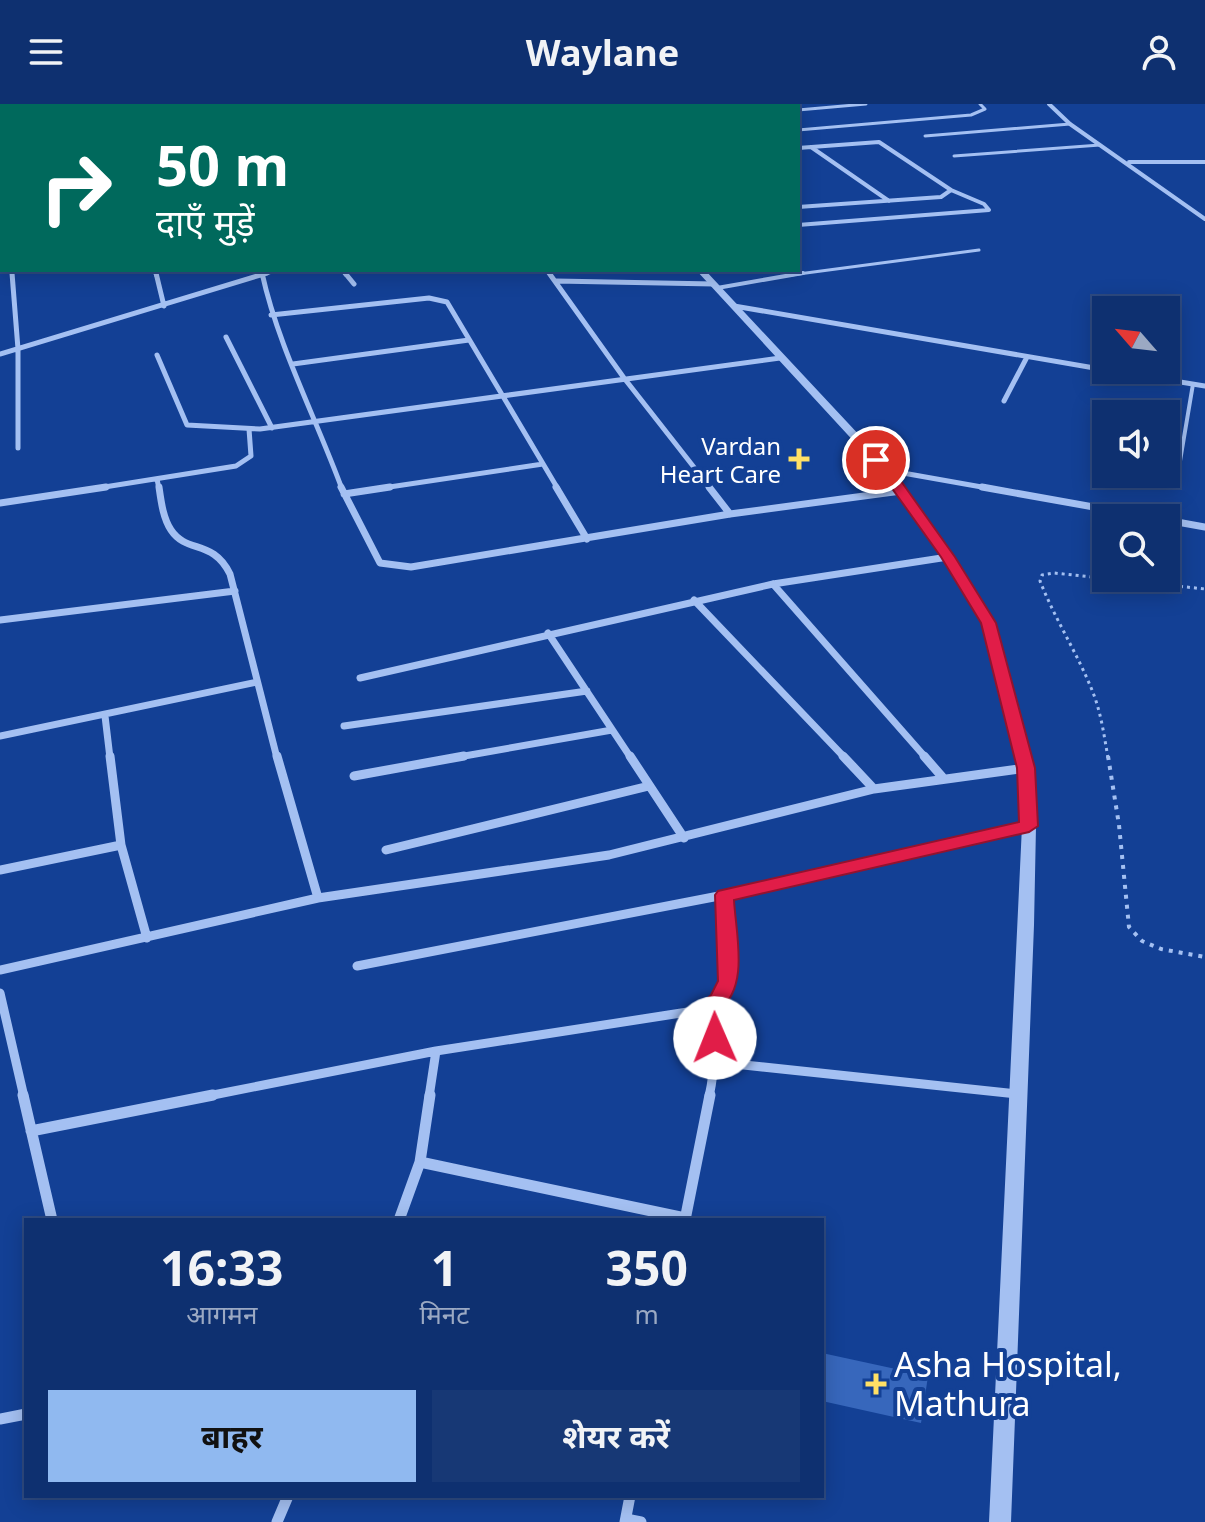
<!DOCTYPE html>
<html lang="hi">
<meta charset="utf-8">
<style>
body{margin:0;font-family:"Noto Sans","Noto Sans Devanagari",sans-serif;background:#173875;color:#f1f3f6;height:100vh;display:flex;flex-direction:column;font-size:30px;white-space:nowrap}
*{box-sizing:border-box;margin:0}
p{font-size:26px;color:#9ba9c3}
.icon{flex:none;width:44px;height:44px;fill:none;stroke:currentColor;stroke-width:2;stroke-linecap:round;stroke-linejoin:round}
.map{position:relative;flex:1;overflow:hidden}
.sheet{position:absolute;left:24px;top:1114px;width:800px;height:280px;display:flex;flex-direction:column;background:#0e3070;border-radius:0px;box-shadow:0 4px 20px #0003,0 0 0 2px #2e4b83}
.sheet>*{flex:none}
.banner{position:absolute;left:0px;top:0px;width:800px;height:168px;box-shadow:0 4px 20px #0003,0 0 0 2px #2e4b83;background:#00695c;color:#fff;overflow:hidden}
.needle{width:52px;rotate:298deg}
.buttons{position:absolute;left:1092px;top:192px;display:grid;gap:16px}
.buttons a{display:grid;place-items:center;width:88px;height:88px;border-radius:0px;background:#0e3070;box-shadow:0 4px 20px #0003,0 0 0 2px #2e4b83;font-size:40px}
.pin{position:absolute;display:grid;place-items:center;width:68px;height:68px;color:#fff;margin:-34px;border:4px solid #fff;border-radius:50%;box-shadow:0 2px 8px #0007}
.me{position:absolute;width:88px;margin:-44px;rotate:359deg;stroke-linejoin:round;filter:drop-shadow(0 0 6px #0008)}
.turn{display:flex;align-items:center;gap:28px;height:168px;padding:0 24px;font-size:36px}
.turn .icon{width:104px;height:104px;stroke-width:2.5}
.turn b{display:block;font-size:56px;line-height:68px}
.eta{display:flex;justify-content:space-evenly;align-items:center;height:136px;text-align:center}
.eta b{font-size:48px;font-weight:700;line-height:56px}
.button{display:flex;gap:16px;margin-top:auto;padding:16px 24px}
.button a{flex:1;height:92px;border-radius:0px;background:#90b9f0;color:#111;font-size:32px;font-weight:700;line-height:92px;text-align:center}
.button a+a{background:#173875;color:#f1f3f6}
header{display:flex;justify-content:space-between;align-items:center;height:104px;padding:0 24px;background:#0e3070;font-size:36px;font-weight:700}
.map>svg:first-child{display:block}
.building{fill:#3767bc}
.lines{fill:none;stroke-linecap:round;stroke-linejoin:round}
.path-far1{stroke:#a4c0f2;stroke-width:3;stroke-dasharray:3 4;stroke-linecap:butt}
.path{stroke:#a4c0f2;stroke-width:4;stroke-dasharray:4 6;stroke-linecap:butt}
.service-far1{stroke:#a4c0f2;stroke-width:3}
.service{stroke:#a4c0f2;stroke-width:4}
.minor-far4{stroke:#a4c0f2;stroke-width:4}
.minor-far3{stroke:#a4c0f2;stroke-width:5}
.minor-far2{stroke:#a4c0f2;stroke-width:7}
.minor-far1{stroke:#a4c0f2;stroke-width:9}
.minor{stroke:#a4c0f2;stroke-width:11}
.tertiary{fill:#a4c0f2;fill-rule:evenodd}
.route{fill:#e11d48;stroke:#92132f;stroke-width:2}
.poi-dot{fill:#ffe065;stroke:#134095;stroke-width:3}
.labels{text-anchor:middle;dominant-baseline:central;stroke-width:8;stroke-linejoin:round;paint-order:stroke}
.far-poi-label{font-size:24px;fill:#fff;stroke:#134095;text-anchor:end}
.near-poi-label{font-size:34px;fill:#fff;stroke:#134095;text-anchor:start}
</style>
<header><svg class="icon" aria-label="menu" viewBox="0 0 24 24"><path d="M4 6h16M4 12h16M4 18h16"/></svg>Waylane<svg class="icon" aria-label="person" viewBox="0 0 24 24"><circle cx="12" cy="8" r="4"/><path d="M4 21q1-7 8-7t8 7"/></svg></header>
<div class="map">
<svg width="1205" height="1418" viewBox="0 0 1205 1418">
<rect width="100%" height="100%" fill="#134095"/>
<path class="building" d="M822 1249 928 1272 921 1319 822 1297Z"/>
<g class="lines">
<path class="path-far1" d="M1108 654C1104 631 1101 608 1092 586 1077 549 1055 515 1040 477L1042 471 1054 469 1205 485"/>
<path class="path" d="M1108 652 1119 721 1129 823 1142 837 1161 845 1205 853"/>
<path class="service-far1" d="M602 2 627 0
M798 6 866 0
M798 26 971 11 985 5 980 0
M925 32 1070 20
M954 52 1100 41
M791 171 979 146"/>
<path class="service" d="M717 184 803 169
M1179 363 1193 280"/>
<path class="minor-far4" d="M1049 0 1070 20 1205 115
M307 2 325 0
M506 2 522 0
M811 43 889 97
M798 44 879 38 951 86 941 93 798 103
M1129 58H1205
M798 121 989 106 984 100 951 86
M12 166V171
M155 166 156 171
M261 166 262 171
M342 166 346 171
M547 166 551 171
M260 171 277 166"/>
<path class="minor-far3" d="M12 169 18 245V344
M156 169 164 202
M262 169C278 242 316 314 342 385
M345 169 354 180
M549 169 624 274 711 385
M556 177 714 180
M734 202 1106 266
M271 211 429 194 447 198 558 385
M226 233 272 324
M0 250 267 169
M157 251 187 321 260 325 780 254
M293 260 469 236
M1107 266 1205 282
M1004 297 1027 253
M886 366 993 385
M157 375 159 385
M92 385 236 362 251 352 249 325
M376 385 543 360"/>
<path class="minor-far2" d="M159 383C161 397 163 414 171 426 187 450 213 435 230 470L277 654
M341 383 380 459 411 463 730 410 901 387
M556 383 587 435
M709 383 730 410
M982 383 1155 414
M344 390 390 383
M0 399 106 383
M1166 416 1205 423
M773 480 926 654
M694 496 845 654
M0 516 235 487
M548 529 631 654
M360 574 773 480 948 453
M105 612 110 654
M344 622 587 587
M0 632 257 578
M453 654 612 626"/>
<path class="minor-far1" d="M110 652 121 741 147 834
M630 652 684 734
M843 652 874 685
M924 652 944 675
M354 672 464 652
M386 746 649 682
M0 766 121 741
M318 794 609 751 874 685 1026 664
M357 862 724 791 1029 722
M0 866 318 794 277 652
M0 889 24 993
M716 958 1017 990
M203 993 436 947
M429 993 436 947 707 905
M709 993C716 960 716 937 707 905 740 880 726 828 724 791"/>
<path class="minor" d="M23 991 52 1116
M31 1027 213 991
M420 1058 430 991
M399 1116 420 1058 685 1114
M685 1116 710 991
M0 1315 26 1310
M626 1415 641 1418
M277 1418 288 1392
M625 1418 630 1392"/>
<path class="tertiary" d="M532 0H538L539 2H533Z
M696 166H705L890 364 954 453 995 519 1033 664 1036 722 1034 821 1011 1418H989L1022 722 1019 664 983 519 943 453 882 368Z"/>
</g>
<path class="route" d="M876 352 891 363 955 453 996 519 1035 664 1038 722 1029 728 734 796C736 831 750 884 718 907L726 934 722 939H708L696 905 711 891 718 877 715 791 718 787 1019 718 1017 664 981 519 941 453 881 369 869 356Z"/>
<g class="poi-dot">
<path d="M795 343h8v8h8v8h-8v8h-8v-8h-8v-8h8z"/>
<path d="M872 1268h8v8h8v8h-8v8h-8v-8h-8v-8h8z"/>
</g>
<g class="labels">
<g class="far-poi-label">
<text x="781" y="341">Vardan<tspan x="781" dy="28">Heart Care</tspan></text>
</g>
<g class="near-poi-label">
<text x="894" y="1260">Asha Hospital,<tspan x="894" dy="39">Mathura</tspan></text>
</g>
</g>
</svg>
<div class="buttons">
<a><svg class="needle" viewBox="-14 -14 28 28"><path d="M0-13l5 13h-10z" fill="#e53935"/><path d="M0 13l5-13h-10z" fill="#9ba9c3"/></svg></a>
<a><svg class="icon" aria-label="sound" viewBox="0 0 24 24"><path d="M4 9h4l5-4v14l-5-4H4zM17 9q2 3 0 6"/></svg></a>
<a><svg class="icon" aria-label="search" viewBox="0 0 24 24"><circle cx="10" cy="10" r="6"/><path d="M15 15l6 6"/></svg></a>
</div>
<div class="pin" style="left:876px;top:356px;background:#d93025"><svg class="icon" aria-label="arrive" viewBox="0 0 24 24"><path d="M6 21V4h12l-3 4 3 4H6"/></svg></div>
<svg class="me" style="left:715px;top:934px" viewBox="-20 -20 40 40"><circle r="19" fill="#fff"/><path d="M0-13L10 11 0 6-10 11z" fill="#e11d48"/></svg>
<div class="banner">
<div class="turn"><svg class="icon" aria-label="right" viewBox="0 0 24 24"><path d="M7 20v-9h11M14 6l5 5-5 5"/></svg><div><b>50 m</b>दाएँ मुड़ें</div></div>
</div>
<section class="sheet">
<div class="eta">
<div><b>16:33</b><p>आगमन</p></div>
<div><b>1</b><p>मिनट</p></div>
<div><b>350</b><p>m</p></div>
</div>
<div class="button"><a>बाहर</a><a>शेयर करें</a></div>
</section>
</div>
